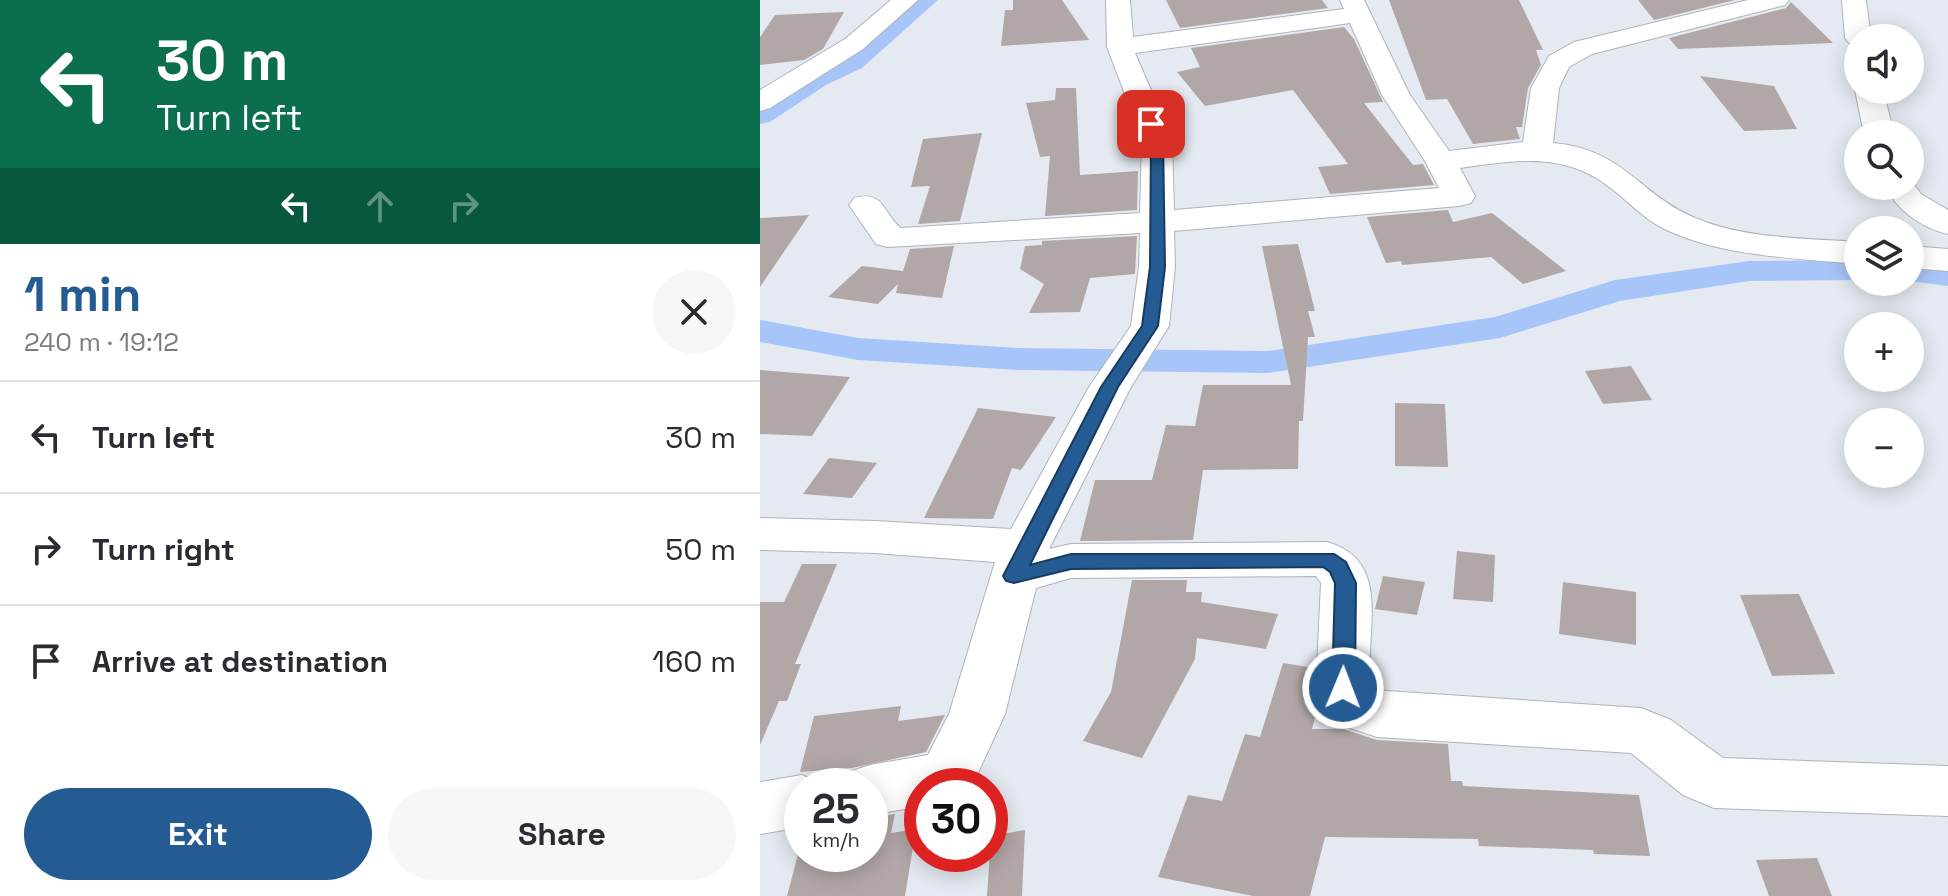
<!DOCTYPE html>
<meta charset="utf-8">
<style>
body{margin:0;font-family:"Space Grotesk",sans-serif;background:#f7f7f7;color:#2b2b33;height:100vh;display:flex;flex-direction:column;font-size:30px;white-space:nowrap}
*{box-sizing:border-box;margin:0}
p{font-size:26px;color:#7c7c81}
.icon{flex:none;width:44px;height:44px;fill:none;stroke:currentColor;stroke-width:2;stroke-linecap:round;stroke-linejoin:round}
.map{position:relative;flex:1;overflow:hidden}
.drawer{display:flex;flex-direction:column;background:#fff;width:760px}
.drawer>*{flex:none}
.hud{background:#0b6e4f;color:#fff;overflow:hidden}
.controls{position:absolute;left:1084px;top:24px;display:grid;gap:16px}
.controls a{display:grid;place-items:center;width:80px;height:80px;border-radius:50%;background:#fff;box-shadow:0 4px 20px #0003;font-size:40px}
.speed{position:absolute;left:24px;top:768px;display:flex;gap:16px;font-size:40px;font-weight:700;text-align:center}
.speed>*{display:grid;place-content:center;width:104px;height:104px;border-radius:50%;background:#fff;box-shadow:0 4px 20px #0003;line-height:1}
.speed small{font-size:20px;font-weight:400}
.speed .limit{border:12px solid #d22;background:#fff;color:#111}
.pin{position:absolute;display:grid;place-items:center;width:68px;height:68px;color:#fff;margin:-34px;border-radius:16px;box-shadow:0 4px 12px #0006}
.me{position:absolute;width:88px;margin:-44px;rotate:1deg;stroke-linejoin:round;filter:drop-shadow(0 0 6px #0008)}
.turn{display:flex;align-items:center;gap:28px;height:168px;padding:0 24px;font-size:36px}
.turn .icon{width:104px;height:104px;stroke-width:2.5}
.turn b{display:block;font-size:56px;line-height:68px}
.lanes{display:flex;align-items:center;height:76px;padding:0 24px;background:#0003;justify-content:center;gap:40px;direction:ltr}
.lanes .off{opacity:.35}
.round{display:grid;place-items:center;flex:none;width:84px;height:84px;border-radius:42px;background:#f7f7f7}
.headline{display:flex;align-items:center;justify-content:space-between;height:136px;padding:0 24px}
h1{font-size:48px;font-weight:800;line-height:60px;color:#245b93}
.action{display:flex;gap:16px;margin-top:auto;padding:16px 24px}
.action a{flex:1;height:92px;border-radius:48px;background:#245b93;color:#fff;font-size:32px;font-weight:800;line-height:92px;text-align:center}
.action a+a{background:#f7f7f7;color:#2b2b33}
ul{padding:0;list-style:none}
li{display:flex;align-items:center;gap:24px;height:112px;padding:0 24px;border-top:2px solid #e1e1e2}
li div{flex:1}
li b{display:block;font-size:30px}
li em{font-style:normal}
main{display:flex;flex:1;min-height:0}
.map>svg:first-child{display:block}
.lines{fill:none;stroke-linecap:round;stroke-linejoin:round}
.canal{fill:#a8c5f9;fill-rule:evenodd}
.building{fill:#b1a7a6}
.minor-casing{stroke:#aeb3ba;stroke-width:2}
.minor{fill:#fff;fill-rule:evenodd}
.route{fill:#245b93;stroke:#173b60;stroke-width:2}
</style>
<main>
<section class="drawer">
<div class="hud">
<div class="turn"><svg class="icon" aria-label="left" viewBox="0 0 24 24"><path d="M17 20v-9H6M10 6l-5 5 5 5"/></svg><div><b>30 m</b>Turn left</div></div>
<div class="lanes"><svg class="icon" aria-label="left" viewBox="0 0 24 24"><path d="M17 20v-9H6M10 6l-5 5 5 5"/></svg><svg class="icon off" aria-label="ahead" viewBox="0 0 24 24"><path d="M12 20V5M6 11l6-6 6 6"/></svg><svg class="icon off" aria-label="right" viewBox="0 0 24 24"><path d="M7 20v-9h11M14 6l5 5-5 5"/></svg></div>
</div>
<div class="headline"><div><h1>1 min</h1><p>240 m · 19:12</p></div><a class="round"><svg class="icon" aria-label="close" viewBox="0 0 24 24"><path d="M6 6l12 12M18 6L6 18"/></svg></a></div>
<ul>
<li><svg class="icon" aria-label="left" viewBox="0 0 24 24"><path d="M17 20v-9H6M10 6l-5 5 5 5"/></svg><div><b>Turn left</b></div><em>30 m</em></li>
<li><svg class="icon" aria-label="right" viewBox="0 0 24 24"><path d="M7 20v-9h11M14 6l5 5-5 5"/></svg><div><b>Turn right</b></div><em>50 m</em></li>
<li><svg class="icon" aria-label="arrive" viewBox="0 0 24 24"><path d="M6 21V4h12l-3 4 3 4H6"/></svg><div><b>Arrive at destination</b></div><em>160 m</em></li>
</ul>
<div class="action"><a>Exit</a><a>Share</a></div>
</section>
<div class="map">
<svg width="1188" height="896" viewBox="0 0 1188 896">
<rect width="100%" height="100%" fill="#e5eaf2"/>
<g class="lines">
<path class="canal" d="M153 0H178L102 68 66 85 10 122 0 124V104L48 73 84 58Z
M1098 260V280L989 281 860 301 740 338 508 373 259 370 98 360 0 342V320L98 338 259 348 508 351 735 317 855 280 989 261Z
M1150 261 1188 266V286L1150 281Z"/>
</g>
<path class="building" d="M253 0H302L329 40 241 46 245 10H253Z
M406 0H562L568 8 420 28Z
M629 0H759L783 50H776L781 65 768 88 762 127H756L760 139 713 144 687 99 666 100Z
M878 0H975L894 20Z
M1031 2 1073 43 918 49 909 38 1026 8Z
M84 12 63 49 44 60 0 65V37L15 15Z
M584 27 594 39 623 102 604 103 653 165 663 164 674 185 570 194 558 167 588 164 533 90 445 106 417 72 440 67 431 48Z
M940 76 1014 86 1037 129 984 131Z
M296 88H316L320 175 378 171 377 210 285 216 290 156 280 157 266 103 295 100Z
M222 133 200 221 158 224 170 186 151 187 163 139Z
M688 210 693 222 732 213 806 271 763 284 731 257 642 265 641 261 626 263 607 217Z
M49 215 0 287V218Z
M377 236 375 274 330 278 320 312 269 313 284 284 260 269 265 246 282 245V241Z
M538 244 555 311H548L555 337H548L543 421H539L538 469 443 470 433 540 320 541 335 480H392L406 425 435 426 443 385H531L502 246Z
M194 246 182 298 136 293 138 284 118 304 68 297 102 266 143 271 150 249Z
M871 366 892 400 843 404 825 371Z
M0 370 90 377 52 436 0 434Z
M635 403 685 404 688 467 635 466Z
M218 408 296 417 261 470 252 468 233 519 164 518Z
M69 458 117 463 92 498 43 494Z
M697 551 735 555 733 602 693 599Z
M42 564H77L35 664H41L27 701H19L0 745V602H24Z
M623 576 665 582 657 615 615 609Z
M372 580H427L426 592H442L441 602 518 614 506 649 437 638 435 659 382 758 323 741 351 692Z
M803 582 876 592V645L799 634Z
M1039 594 1075 674 1012 676 980 595Z
M523 663 554 668 553 688 559 702 552 729H583L617 740 688 744 691 781H702L703 786 879 795 890 856 834 854 833 850 719 846 718 839 565 837 550 896H493L398 877 428 795 462 801 485 734 500 737Z
M141 706 138 721 185 715 166 752 92 768 40 772 54 716Z
M135 814 131 833 156 829 145 896H27L38 854H110V818Z
M265 830 262 896H227L231 836Z
M1057 858 1072 896H1009L996 860Z"/>
<g class="lines">
<g class="minor-casing">
<path id="minor" d="M131 0H158L103 49 10 108 0 111V90L85 39Z
M346 0H370L373 37 584 9 580 0H604L650 95 689 151 763 142 771 88 789 56 814 42 988 0H1029L1025 5 832 54 809 67 799 88 793 143C863 149 878 193 933 217 982 239 1045 238 1098 242V264C1037 258 968 257 911 232 888 223 871 204 852 189 806 151 755 160 700 168L715 196 711 203 699 206 414 231 415 267 409 326 371 387 289 549 311 544 567 542C637 562 601 638 612 690L881 708 911 720 963 758 1188 766V816L954 808 923 795 871 753 617 737 572 722 556 688 561 583 556 576 311 578 276 588 245 714 212 786H162V806L110 815V786H82L89 772 110 765 168 755 189 714 235 562 115 553 0 550V518L115 521 251 529 329 387 371 326 379 267 380 233 128 247 116 244 89 205 94 198C125 190 122 213 141 228L380 213 382 139 347 47ZM590 23 622 95 665 161 679 188 414 210 412 139 375 53Z
M1082 0H1106L1111 38H1098V46L1089 43 1085 38Z
M1098 86V90H1123L1134 134H1104L1095 90Z
M1150 179 1161 194 1188 210V234C1161 228 1137 210 1125 186H1150Z
M1150 246 1188 249V271L1150 268Z
M42 775 65 786H42V827L0 834V782Z"/>
</g>
<use href="#minor" class="minor"/>
</g>
<path class="route" d="M391 120 397 124 403 139 405 267 398 326 358 387 270 565 311 554H574L586 562 596 583 595 688 591 694 583 697 575 694 572 688 575 583 570 572 563 567 311 569 254 583 246 581 243 576 341 387 382 326 390 267 391 139 385 124Z"/>
</svg>
<div class="controls">
<a><svg class="icon" aria-label="sound" viewBox="0 0 24 24"><path d="M4 9h4l5-4v14l-5-4H4zM17 9q2 3 0 6"/></svg></a>
<a><svg class="icon" aria-label="search" viewBox="0 0 24 24"><circle cx="10" cy="10" r="6"/><path d="M15 15l6 6"/></svg></a>
<a><svg class="icon" aria-label="layers" viewBox="0 0 24 24"><path d="M12 4l9 5-9 5-9-5zM3 14l9 5 9-5"/></svg></a>
<a>+</a>
<a>−</a>
</div>
<div class="speed"><div>25<small>km/h</small></div><div class="limit">30</div></div>
<div class="pin" style="left:391px;top:124px;background:#d93025"><svg class="icon" aria-label="arrive" viewBox="0 0 24 24"><path d="M6 21V4h12l-3 4 3 4H6"/></svg></div>
<svg class="me" style="left:583px;top:688px" viewBox="-20 -20 40 40"><circle r="17" fill="#245b93" stroke="#fff" stroke-width="3"/><path d="M0-11L8 9 0 5-8 9z" fill="#fff"/></svg>
</div>
</main>
